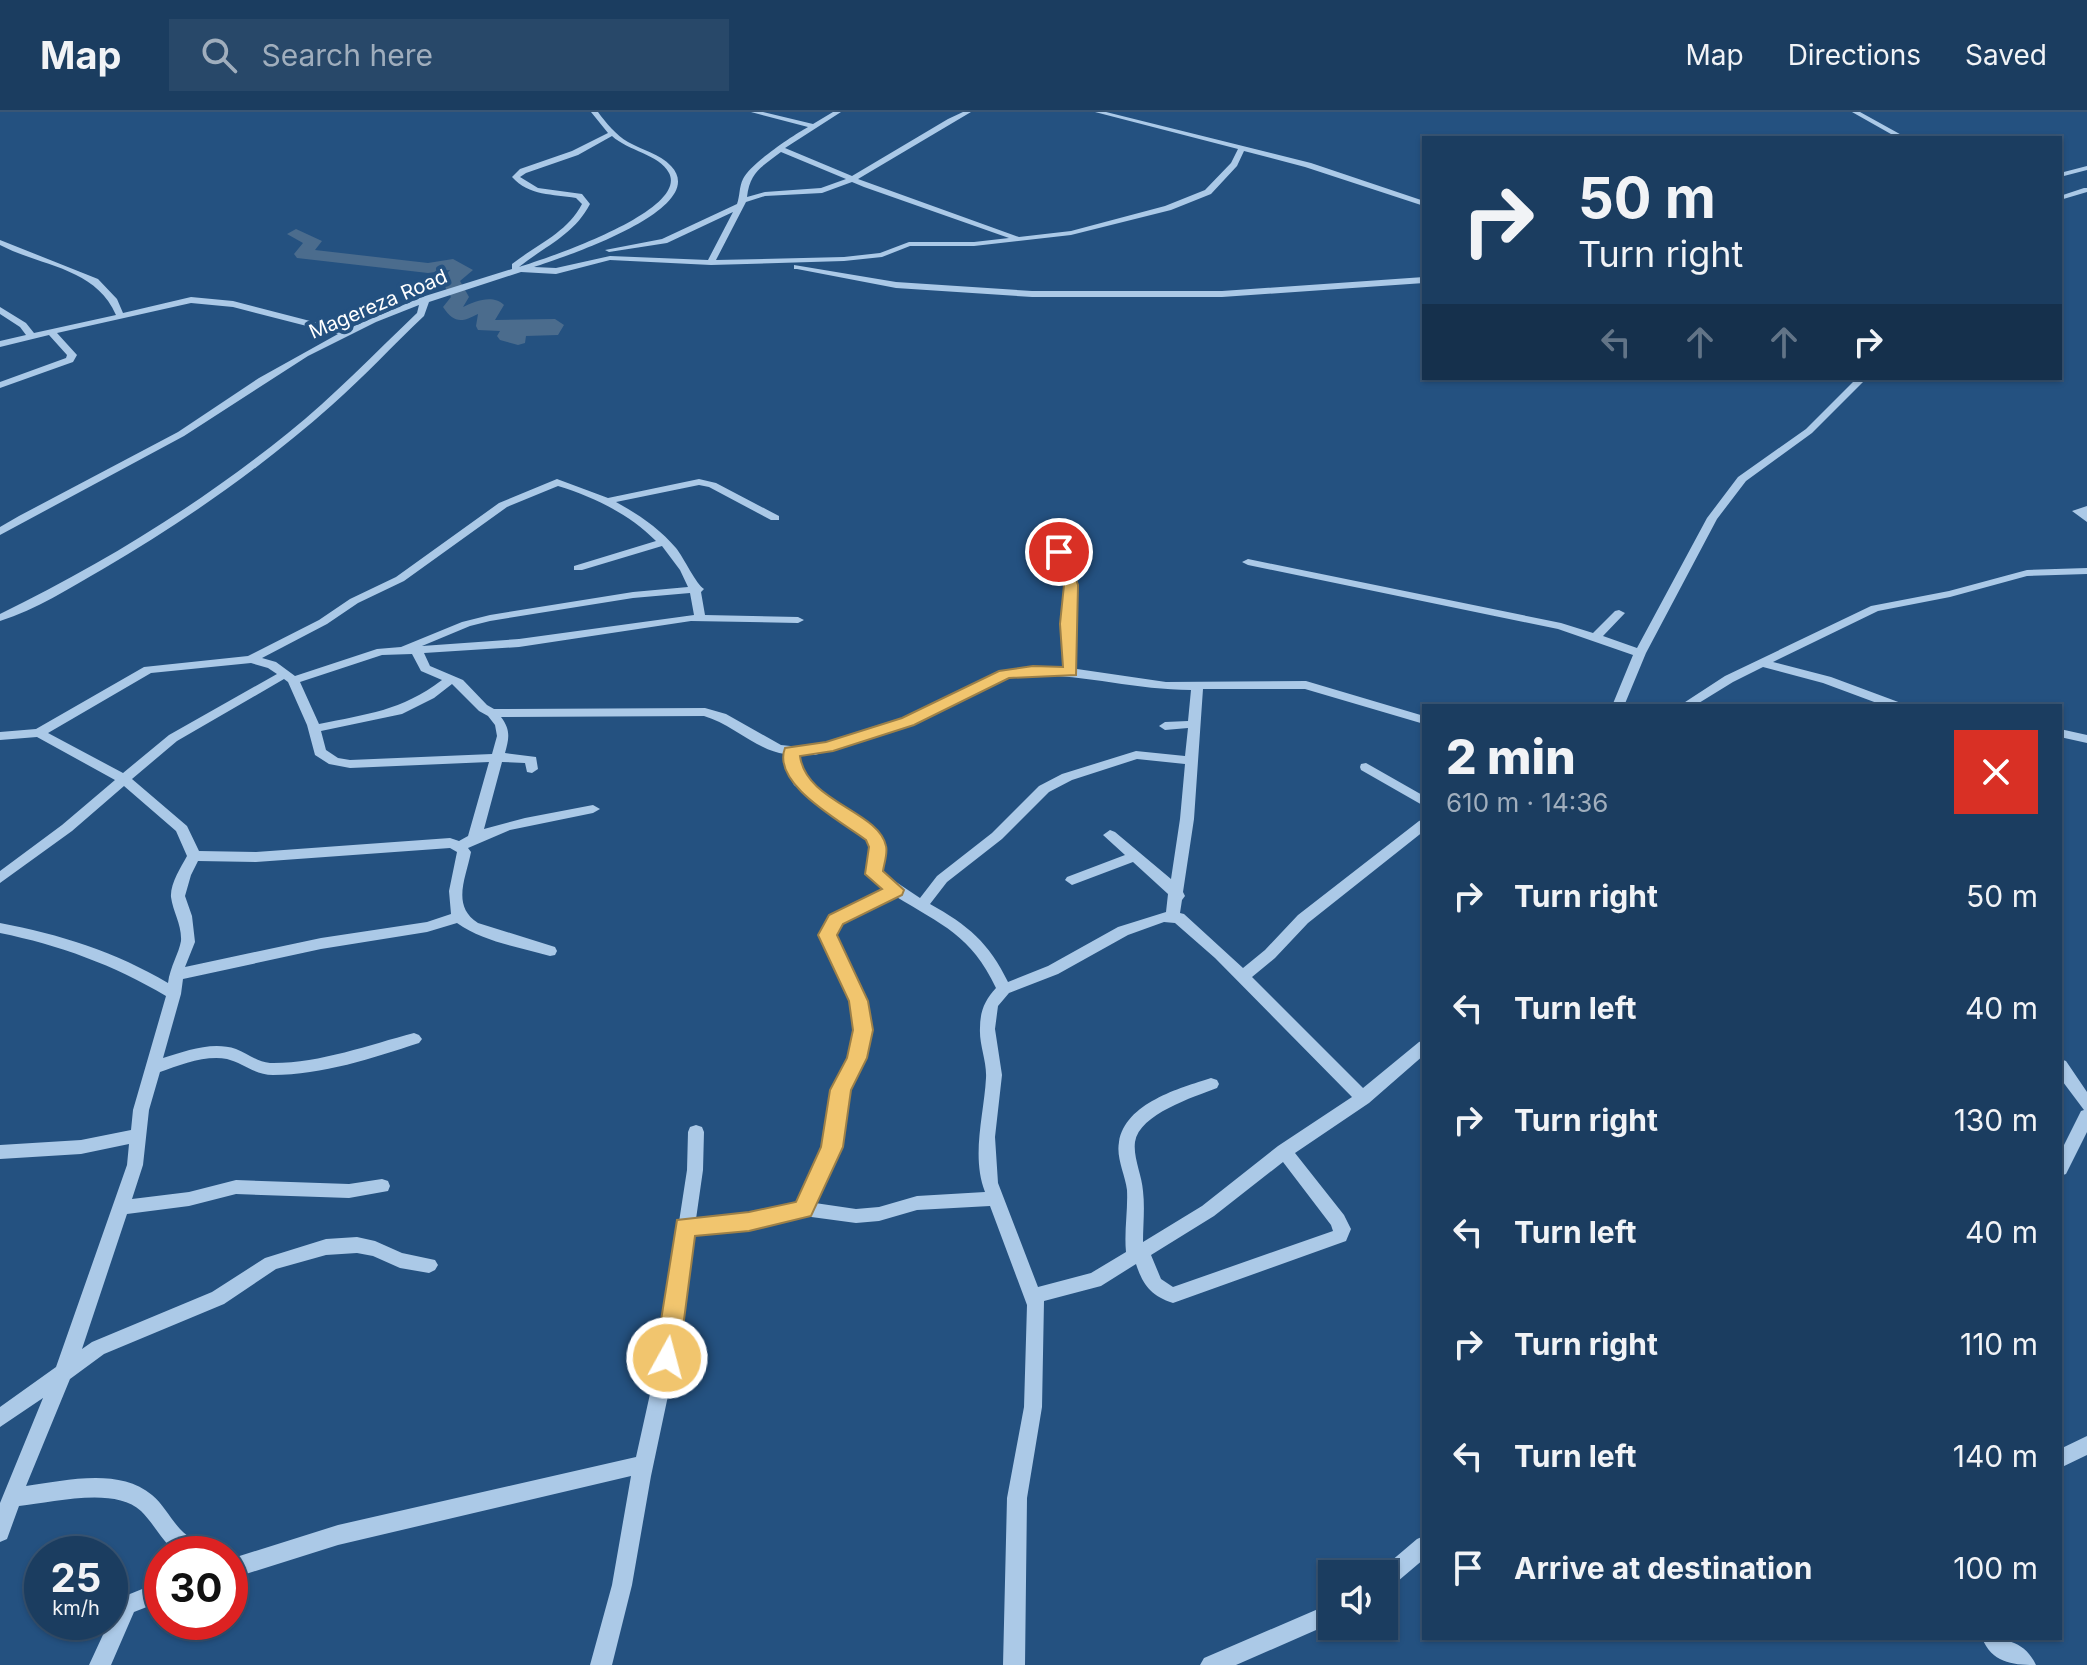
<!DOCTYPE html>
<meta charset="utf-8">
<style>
body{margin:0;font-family:Inter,sans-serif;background:#284869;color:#f1f3f6;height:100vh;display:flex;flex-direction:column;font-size:30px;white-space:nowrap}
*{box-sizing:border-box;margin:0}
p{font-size:26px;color:#a0aebd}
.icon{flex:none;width:44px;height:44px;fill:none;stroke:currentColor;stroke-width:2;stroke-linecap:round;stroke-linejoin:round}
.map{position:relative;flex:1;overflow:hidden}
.details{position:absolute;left:1422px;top:592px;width:640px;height:936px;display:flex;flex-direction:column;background:#1b3d60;border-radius:0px;box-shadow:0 2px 6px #0004,0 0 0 2px #395675}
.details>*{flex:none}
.top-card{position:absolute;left:1422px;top:24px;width:640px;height:244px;border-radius:0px;box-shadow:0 2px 6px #0004,0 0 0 2px #395675;background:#1b3d60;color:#f1f3f6;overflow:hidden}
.buttons{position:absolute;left:1318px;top:1448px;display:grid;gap:16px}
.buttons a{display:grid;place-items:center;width:80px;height:80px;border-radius:0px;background:#1b3d60;box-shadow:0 2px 6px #0004,0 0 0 2px #395675;font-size:40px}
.speed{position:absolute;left:24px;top:1424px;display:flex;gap:16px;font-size:40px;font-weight:700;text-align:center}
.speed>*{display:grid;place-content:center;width:104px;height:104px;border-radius:50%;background:#1b3d60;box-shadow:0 2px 6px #0004,0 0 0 2px #395675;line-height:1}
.speed small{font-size:20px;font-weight:400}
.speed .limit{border:12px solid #d22;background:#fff;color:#111}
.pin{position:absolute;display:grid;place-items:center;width:68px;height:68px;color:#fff;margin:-34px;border:4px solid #fff;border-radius:50%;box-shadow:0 2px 8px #0007}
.me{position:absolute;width:88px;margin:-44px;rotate:7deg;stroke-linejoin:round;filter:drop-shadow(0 0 6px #0008)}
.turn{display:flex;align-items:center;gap:28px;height:168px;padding:0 24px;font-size:36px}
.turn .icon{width:104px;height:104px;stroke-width:2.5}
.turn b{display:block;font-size:56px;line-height:68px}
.lanes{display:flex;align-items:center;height:76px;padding:0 24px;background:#0003;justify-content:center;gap:40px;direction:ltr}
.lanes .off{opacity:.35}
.round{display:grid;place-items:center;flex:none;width:84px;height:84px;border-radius:0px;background:#284869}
.overview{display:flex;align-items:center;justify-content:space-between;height:136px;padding:0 24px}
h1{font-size:48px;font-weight:800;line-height:60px}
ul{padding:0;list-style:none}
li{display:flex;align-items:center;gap:24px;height:112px;padding:0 24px}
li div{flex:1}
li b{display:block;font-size:30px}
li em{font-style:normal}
header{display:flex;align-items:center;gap:48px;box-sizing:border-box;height:112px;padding:0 40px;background:#1b3d60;border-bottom:2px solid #395675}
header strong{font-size:38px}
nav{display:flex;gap:44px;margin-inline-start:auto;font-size:28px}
.search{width:560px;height:72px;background:#284869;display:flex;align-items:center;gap:20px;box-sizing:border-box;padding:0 28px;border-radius:0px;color:#a0aebd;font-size:30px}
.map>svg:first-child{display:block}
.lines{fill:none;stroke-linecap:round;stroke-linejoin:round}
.river{fill:#4b6c8d;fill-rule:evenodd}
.minor{fill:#abc9e7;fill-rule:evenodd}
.route{fill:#f1c56e;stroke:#9d8048;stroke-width:2}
.labels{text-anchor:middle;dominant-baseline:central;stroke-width:8;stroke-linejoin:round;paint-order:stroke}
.far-street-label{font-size:20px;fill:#fff;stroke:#245180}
</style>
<header>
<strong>Map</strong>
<div class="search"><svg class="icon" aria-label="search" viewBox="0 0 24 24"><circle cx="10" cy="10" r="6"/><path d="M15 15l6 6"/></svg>Search here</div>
<nav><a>Map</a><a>Directions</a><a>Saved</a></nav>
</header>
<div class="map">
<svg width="2087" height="1553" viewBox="0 0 2087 1553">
<rect width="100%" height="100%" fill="#245180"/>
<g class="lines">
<path class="river" d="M296 117 322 129 315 138 428 151 453 147 473 158 460 169 469 185 463 195C475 189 493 182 504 193L495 208 555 207 564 213 558 223 526 224 525 231 518 233 500 228 497 224 500 219 478 218 476 214 478 202C461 211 454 211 443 195L451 185 441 168 450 158 428 161 297 146 294 142 303 131 287 122Z"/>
<path class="minor" d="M591 0H598C606 11 616 23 628 30 642 38 660 42 671 54 712 97 561 146 534 155L556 156 610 144 708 148 733 100 667 131 609 140 605 138 662 127 737 92C740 84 739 75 743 67 750 52 792 24 808 15L751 0H763L813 12 833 0H841L785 36 852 64 948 7 963 0H971L858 67 1019 125 1071 119 1165 94 1205 78 1231 51 1238 37 1095 0H1106L1311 51 1424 89V94L1305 55 1244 39 1237 54 1211 82 1171 98 1071 123 974 134H910L882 145 844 149 711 153 610 148 556 162 521 160 429 190 424 204C393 233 364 265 332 293 261 356 185 409 103 457 71 475 36 498 0 509V502C102 452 199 393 288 321 334 284 374 242 417 201L419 193 376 210 308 244 184 324 0 423V415L19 404 178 320 259 266 338 222 233 195 191 191 57 221 77 243 73 250 0 276V270L66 246 67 243 49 223 0 235V229L26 223 20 215 0 202V195L26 211 34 221 116 203C95 155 42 155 0 133V128L98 167 117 187 123 201 191 185 233 189 345 218 422 185 512 157V152C536 133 567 121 582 92L576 86C553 82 529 84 512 65L520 57 572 39 608 21ZM612 24C628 39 659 42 669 61 689 99 545 147 519 155 545 134 574 123 590 92L582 82 538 76 520 65 526 61 578 43ZM781 40 846 67 821 76 765 80 747 85C750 59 762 55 781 40ZM852 70 864 75 1009 126 974 130H909L880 141 844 145 716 148 746 90 765 84 822 81Z
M1852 0H1860L1907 26H1898Z
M2087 54V58L2060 65V61Z
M2084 76H2087V80L2060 88V84Z
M794 153 896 170 1032 179H1222L1424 165V171L1222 185H1032L896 176 797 157H794Z
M1857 266H1867L1812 321 1746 369 1717 407 1646 541 1624 594H1612L1633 543 1558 517 1248 453 1242 450 1248 447 1561 511 1593 521 1615 499 1619 498 1625 501 1603 524 1637 536 1707 406 1738 365 1806 317Z
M557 367 608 386 699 367 716 371 779 404V408H771L709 375 699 373 616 390C638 402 660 417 676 436 684 446 696 472 704 477L701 480 705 503 798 505 804 508 798 511 691 509 519 535 424 541 430 554 463 568 487 593 494 597 705 596 726 602 781 633 809 636 904 606 1001 559 1033 555H1065L1062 512 1065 473 1051 430 1056 427 1061 430 1077 473 1074 512 1077 557 1166 570 1306 569 1424 604V612L1305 577H1203L1194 707 1183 780 1185 784 1182 788 1180 801 1184 802 1243 856 1265 838 1298 803 1419 709 1424 707V719L1308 811 1275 846 1252 865 1363 976 1419 930 1424 928V943L1369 991 1295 1041 1344 1103 1351 1117 1346 1129 1173 1191C1151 1184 1143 1173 1136 1152L1101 1174 1044 1189 1042 1295 1027 1386 1025 1553H1003L1007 1386 1024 1295 1027 1193 990 1094 917 1098 879 1109 856 1111 804 1104 749 1116 694 1122 676 1246 651 1364 632 1473 612 1553H590L612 1473 631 1364 338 1433 230 1467V1447L338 1413 636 1345 658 1246 687 1058 688 1020 690 1015 696 1013 702 1015 704 1020 703 1058 696 1107 749 1102 798 1091 824 1035 832 978 849 946 855 918 851 889 820 823 831 804 885 777 867 762 871 735 867 727 794 673 787 658 785 642C758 639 732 612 704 604L501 605C511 618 509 627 505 641L536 645 538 657 532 661 527 660 525 651 502 650 484 717 525 706 593 693 600 697 593 701 510 718 468 736 471 740C466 766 451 794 478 811L555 835 557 839 555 843 550 844C519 835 484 830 457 811L427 820 321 837 183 867 181 882 163 946C186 939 212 929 236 937 247 941 257 950 270 951 318 952 368 933 414 921L419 923 422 927 419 931C373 946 322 963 273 963 255 963 243 951 227 947 205 943 180 953 160 960L149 998 143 1053 132 1087 189 1080 236 1068 349 1072 382 1067 388 1069 390 1074 388 1079 349 1086 236 1082 189 1094 127 1102 82 1237 92 1230 212 1180 265 1146 326 1127 357 1125 375 1129 402 1141 435 1148 438 1153 435 1158 429 1161 400 1156 373 1144 357 1141 326 1143 276 1157 224 1192 104 1242 70 1267 26 1374C65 1369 118 1355 152 1383 163 1392 170 1406 180 1417 188 1426 202 1431 206 1442H177C163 1430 154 1412 141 1399 114 1374 52 1391 19 1394L7 1427 0 1430V1391L43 1286 0 1315V1295L56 1255 127 1053 129 1032 81 1042 0 1047V1033L81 1028 131 1018 133 998 166 884C114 853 59 833 0 821V811C59 822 116 840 168 871 170 855 179 841 181 829 182 813 173 800 171 785 170 772 181 755 187 744L176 719 124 674 72 719 0 771V759L62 713 115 668 37 625 0 628V620L36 617 144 555 248 544 319 508 350 487 396 465 499 391ZM558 374C594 385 629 402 656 429L574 454V458H582L662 434 680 458 688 475 633 480 490 503 462 510 401 535 377 537 295 564 276 550 262 546 327 512 358 491 404 469 507 395ZM690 481 694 503 519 527 422 534 470 514 490 509 633 486ZM412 542 421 559 442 568C401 599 367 602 319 612L300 570 382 543ZM251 551 268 556 277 562 169 623 123 661 48 621 151 561ZM1033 563C1086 563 1138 578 1191 578L1188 609 1165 610 1159 614 1165 618 1188 616 1185 644 1136 639 1062 662 1039 674 992 721 937 764 920 786 881 760 885 735 877 721 804 667 799 658 798 643H815L912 612 1008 565ZM284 567 288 570 307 613 315 643 329 652 350 656 489 650 468 724 459 729 450 726 256 740 199 739 187 714 132 667 177 629ZM452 572 479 599 488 604 495 613 497 624 492 642 350 648 338 646 326 638 321 619 402 602 434 586ZM1137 647 1185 652 1180 707 1171 767 1115 720 1110 718 1103 723 1125 743 1067 765 1065 768 1072 773 1133 750 1168 782 1166 800 1118 815 1048 854 1008 870C989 831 968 813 930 792L947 770 1002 727 1049 680 1072 668ZM450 736 457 740 449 779 451 802 427 810 321 826 185 855 195 830 192 804 185 784 191 763 198 749 256 750ZM895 784C942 813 971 823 996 876 985 888 980 899 980 916 979 933 987 949 986 966 984 1003 971 1044 985 1080L917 1084 879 1095 856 1097 815 1091 840 1035 848 978 865 946 871 918 867 889 834 823 841 812ZM1164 810 1175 811 1215 846 1352 985 1278 1034 1202 1094 1143 1130C1143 1113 1145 1096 1143 1079 1142 1063 1133 1046 1135 1030 1139 1002 1194 985 1217 976L1219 972 1217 968 1211 966C1180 976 1125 991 1119 1030 1116 1046 1125 1062 1127 1078 1128 1099 1124 1119 1126 1140L1091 1161 1038 1175 998 1071 995 1025 1002 963 995 917 998 894 1009 881 1058 862 1128 823ZM1283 1050 1331 1113 1333 1119 1173 1175 1161 1167 1151 1143 1214 1104Z
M2087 394V410L2072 399Z
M2087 456V462L2027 464 1950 485 1878 499 1773 550 1831 565 1901 591 1903 594H1885L1823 571 1763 555 1733 570 1694 594H1679L1725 564 1871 494 1949 479 2027 458Z
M2060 617 2087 623V631L2060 625Z
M1366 651 1424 684V694L1361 658 1360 655 1361 652Z
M2060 947 2066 949 2087 980V1020L2066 1062 2060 1064V1041L2081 999 2084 998 2060 966Z
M2087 1324V1343L2060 1356V1337Z
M1424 1424V1447L1391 1475 1384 1478V1462L1377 1461 1417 1427Z
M162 1469V1489L134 1500 111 1553H89L120 1486Z
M1332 1491V1511L1236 1553H1200L1204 1546Z
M1982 1526C2004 1526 2025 1529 2036 1553 2013 1553 1992 1551 1982 1526Z"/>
</g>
<path class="route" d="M1059 436 1066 440 1078 473 1076 563 1009 566 914 613 833 639 800 644C806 690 879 699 886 734 888 741 884 752 883 759L904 778 902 783 843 812 837 823 868 889 873 918 867 946 851 978 843 1035 811 1104 749 1119 695 1124 679 1246 676 1253 667 1257 659 1253 655 1246 677 1108 749 1100 796 1090 821 1035 830 978 847 946 853 918 849 889 818 823 829 803 882 777 865 762 869 735 866 728C841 709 771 672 785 636L826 630 902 606 999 559 1033 554 1063 555 1060 512 1064 473 1052 440Z"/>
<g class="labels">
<g class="far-street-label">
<text transform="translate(378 192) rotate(-23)">Magereza Road</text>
</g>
</g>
</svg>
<div class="buttons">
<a><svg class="icon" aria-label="sound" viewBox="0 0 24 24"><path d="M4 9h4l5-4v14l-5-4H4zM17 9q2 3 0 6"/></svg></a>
</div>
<div class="speed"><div>25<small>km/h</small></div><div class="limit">30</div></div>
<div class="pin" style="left:1059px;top:440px;background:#d93025"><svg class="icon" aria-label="arrive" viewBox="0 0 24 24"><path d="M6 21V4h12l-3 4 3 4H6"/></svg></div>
<svg class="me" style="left:667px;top:1246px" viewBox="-20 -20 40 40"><circle r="17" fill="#f1c56e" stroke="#fff" stroke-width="3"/><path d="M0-11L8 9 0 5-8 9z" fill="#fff"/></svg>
<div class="top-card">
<div class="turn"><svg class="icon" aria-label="right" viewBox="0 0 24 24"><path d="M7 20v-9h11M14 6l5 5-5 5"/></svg><div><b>50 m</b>Turn right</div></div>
<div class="lanes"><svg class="icon off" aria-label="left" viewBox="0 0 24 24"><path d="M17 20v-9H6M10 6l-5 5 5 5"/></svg><svg class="icon off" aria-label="ahead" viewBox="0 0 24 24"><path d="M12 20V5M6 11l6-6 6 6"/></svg><svg class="icon off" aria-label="ahead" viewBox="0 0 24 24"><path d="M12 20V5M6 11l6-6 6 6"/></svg><svg class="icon" aria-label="right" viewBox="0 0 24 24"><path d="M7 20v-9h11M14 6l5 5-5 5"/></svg></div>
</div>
<section class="details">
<div class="overview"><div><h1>2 min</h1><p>610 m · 14:36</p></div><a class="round" style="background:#d93025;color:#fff"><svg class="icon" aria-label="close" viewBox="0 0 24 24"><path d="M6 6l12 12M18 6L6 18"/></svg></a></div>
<ul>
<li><svg class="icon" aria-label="right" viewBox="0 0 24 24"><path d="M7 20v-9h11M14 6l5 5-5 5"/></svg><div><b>Turn right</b></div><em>50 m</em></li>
<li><svg class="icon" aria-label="left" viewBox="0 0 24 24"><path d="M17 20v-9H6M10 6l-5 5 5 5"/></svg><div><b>Turn left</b></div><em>40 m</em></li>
<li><svg class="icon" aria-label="right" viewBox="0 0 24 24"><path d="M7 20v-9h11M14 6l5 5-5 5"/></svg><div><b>Turn right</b></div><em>130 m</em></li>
<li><svg class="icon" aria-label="left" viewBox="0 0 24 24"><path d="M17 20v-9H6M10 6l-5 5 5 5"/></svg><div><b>Turn left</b></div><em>40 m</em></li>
<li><svg class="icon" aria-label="right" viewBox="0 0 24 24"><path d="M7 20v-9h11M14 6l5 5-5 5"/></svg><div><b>Turn right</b></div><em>110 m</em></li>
<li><svg class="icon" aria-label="left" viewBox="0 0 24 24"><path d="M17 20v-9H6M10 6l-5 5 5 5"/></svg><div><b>Turn left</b></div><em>140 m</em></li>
<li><svg class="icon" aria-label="arrive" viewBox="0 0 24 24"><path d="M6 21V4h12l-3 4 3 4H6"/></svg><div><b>Arrive at destination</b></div><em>100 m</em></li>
</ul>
</section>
</div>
